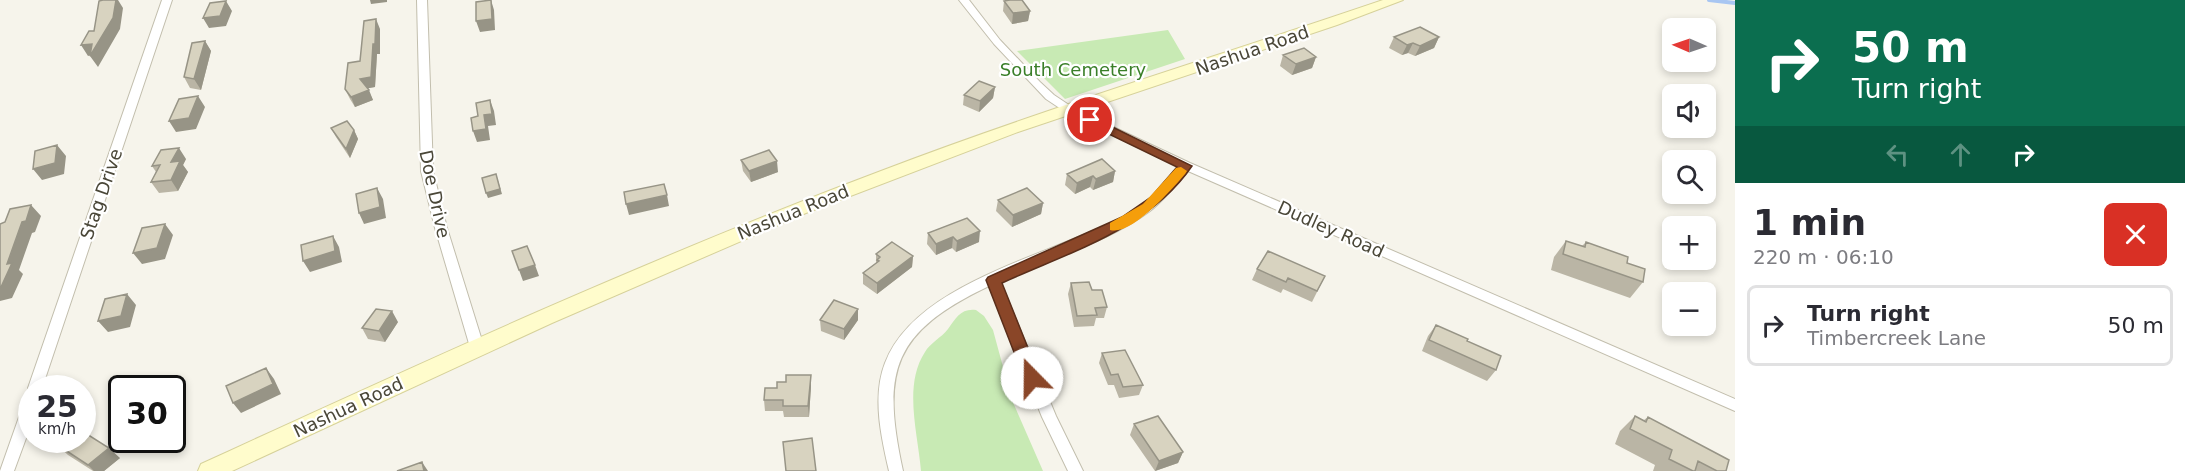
<!DOCTYPE html>
<meta charset="utf-8">
<style>
body{margin:0;font-family:"DejaVu Sans",sans-serif;background:#f2f2f3;color:#2b2b33;height:100vh;display:flex;flex-direction:column;font-size:22px;white-space:nowrap}
*{box-sizing:border-box;margin:0}
p{font-size:20px;color:#7c7c81}
.icon{flex:none;width:33px;height:33px;fill:none;stroke:currentColor;stroke-width:2;stroke-linecap:round;stroke-linejoin:round}
.map{position:relative;flex:1;overflow:hidden}
.sheet{display:flex;flex-direction:column;background:#fff;width:450px}
.sheet>*{flex:none}
.top-card{background:#0b6e4f;color:#fff;overflow:hidden}
.needle{width:39px;rotate:272deg}
.buttons{position:absolute;left:1662px;top:18px;display:grid;gap:12px}
.buttons a{display:grid;place-items:center;width:54px;height:54px;border-radius:9px;background:#fff;box-shadow:0 3px 9px #0003;font-size:30px}
.speed{position:absolute;left:18px;top:375px;display:flex;gap:12px;font-size:30px;font-weight:700;text-align:center}
.speed>*{display:grid;place-content:center;width:78px;height:78px;border-radius:50%;background:#fff;box-shadow:0 3px 9px #0003;line-height:1}
.speed small{font-size:15px;font-weight:400}
.speed .limit{border:3px solid #111;border-radius:9px;background:#fff;color:#111}
.pin{position:absolute;display:grid;place-items:center;width:51px;height:51px;color:#fff;margin:-26px;border:3px solid #fff;border-radius:50%;box-shadow:0 2px 6px #0007}
.me{position:absolute;width:66px;margin:-33px;rotate:338deg;stroke-linejoin:round;filter:drop-shadow(0 0 4px #0008)}
.turn{display:flex;align-items:center;gap:21px;height:126px;padding:0 18px;font-size:27px}
.turn .icon{width:78px;height:78px;stroke-width:2.5}
.turn b{display:block;font-size:42px;line-height:51px}
.lanes{display:flex;align-items:center;height:57px;padding:0 18px;background:#0003;justify-content:center;gap:30px;direction:ltr}
.lanes .off{opacity:.35}
.round{display:grid;place-items:center;flex:none;width:63px;height:63px;border-radius:9px;background:#f2f2f3}
.headline{display:flex;align-items:center;justify-content:space-between;height:102px;padding:0 18px}
h1{font-size:36px;font-weight:700;line-height:45px}
ul{padding:0;list-style:none}
li{display:flex;align-items:center;gap:18px;height:81px;margin:0 12px 9px;padding:0 6px;border:3px solid #e1e1e2;border-radius:9px}
li div{flex:1}
li b{display:block;font-size:22px}
li em{font-style:normal}
main{display:flex;flex:1;min-height:0}
.map>svg:first-child{display:block}
.green{fill:#c8eab4}
.lines{fill:none;stroke-linecap:round;stroke-linejoin:round}
.stream{stroke:#a8c6f2;stroke-width:4}
.street-casing{stroke:#c2bead;stroke-width:2}
.secondary-casing{stroke:#d6d19a;stroke-width:2}
.street{fill:#fff;fill-rule:evenodd}
.secondary{fill:#fffccc;fill-rule:evenodd}
.wall{fill:#bab5a5}
.shaded-wall{fill:#979486}
.building{fill:#d8d3c0;stroke:#979486;stroke-width:1.5}
.route{fill:#8a4628;stroke:#5a2e1a;stroke-width:1.5}
.slow{fill:#f59e0b}
.labels{text-anchor:middle;dominant-baseline:central;stroke-width:4.5;stroke-linejoin:round;paint-order:stroke}
.street-label{font-size:18px;fill:#4a4738;stroke:#fff}
.park-label{font-size:18px;fill:#3a7f29;stroke:#fff}
</style>
<main>
<div class="map">
<svg width="1735" height="471" viewBox="0 0 1735 471">
<rect width="100%" height="100%" fill="#f6f4eb"/>
<path class="green" d="M1168 30 1185 59 1065 99 1017 51Z
M976 310 984 316 993 330 1012 400 1043 471H921C918 434 903 385 925 352 930 343 941 338 948 329 956 318 961 308 976 310Z"/>
<g class="lines">
<path class="stream" d="M1709 0 1735 3"/>
<g class="street-casing">
<path id="street" d="M162 0H172L42 388H32V393L28 388Z
M417 0H427L433 171 447 228 484 347 482 351 477 352 472 351 470 347 435 228 421 171Z
M959 0H969L1000 40 1040 82 1054 95 1075 109 1190 163 1735 399V411L1188 171C1176 185 1164 200 1150 211 1106 244 1049 257 1000 281L1056 416 1083 471H1068L1042 417 989 286C893 332 881 370 903 471H889C881 437 872 396 885 363 917 279 1061 254 1133 211 1151 200 1165 183 1179 167L1067 113 1046 99 994 44Z
M32 394V422L14 471H0L25 400 27 396Z"/>
</g>
<g class="secondary-casing">
<path id="secondary" d="M1383 0H1403L1337 25 1018 132 806 213 552 323 232 471H198L201 464C425 361 650 258 881 171 1046 108 1216 57 1383 0Z"/>
</g>
<use href="#street" class="street"/>
<use href="#secondary" class="secondary"/>
</g>
<path class="wall" d="M1004 1 1030 11 1028 21 1012 24 1003 11Z
M380 29V54H377L375 87 367 88 373 100 355 107 350 99 345 89 360 61Z
M1394 37H1439L1434 48 1415 56 1408 53 1402 55 1389 48Z
M205 41 211 51 201 90 190 88 184 77Z
M1283 55 1316 57 1312 68 1292 75 1280 66Z
M995 87 993 98 979 112 963 105 964 95Z
M331 128 354 130 358 139 350 158 336 137Z
M186 159 183 165 188 172 178 191 159 193 151 182 156 172 152 166Z
M741 160 778 172 751 182 743 171Z
M1115 171 1113 182 1093 190 1090 187 1075 194 1065 185 1067 174Z
M998 200 1043 203 1041 214 1012 227 996 211Z
M967 218 979 242 956 252 952 248 936 255 927 244 928 233Z
M1566 241 1582 246 1586 242 1627 263 1643 282 1630 298 1551 270 1554 257Z
M876 254 913 256 912 267 877 294 863 284V273L876 264Z
M1257 269 1325 276 1312 302 1283 289 1281 293 1252 280Z
M1071 283 1092 290 1107 307 1104 318H1096L1094 326 1074 327 1068 294Z
M820 320H858L844 340 821 331Z
M398 322 385 342 368 339 362 328Z
M1436 325 1496 370 1487 381 1422 351 1428 336Z
M1102 353 1143 385 1139 395 1119 398 1114 385H1108L1099 363Z
M811 375V386L809 417H784L783 411H765L764 400 777 388 786 382Z
M1635 416 1644 420 1648 417 1726 471H1653L1655 465 1615 444 1620 431Z
M1134 424 1183 452 1178 463 1155 471 1130 435Z
M56 444 120 458 104 471H93L68 455Z"/>
<path class="shaded-wall" d="M116 0H118L123 8 120 29 98 67 90 56 91 55 88 56 81 45 92 44Z
M370 0H387V2L371 4Z
M491 0 494 10 495 30 480 32 476 21Z
M226 1 232 11 226 26 209 28 203 18Z
M1030 11 1028 21 1012 24 1013 13Z
M376 19 380 29V54H377L375 87 364 89 360 79 373 44Z
M1439 37 1434 48 1415 56 1420 46Z
M205 41 211 51 201 90 194 79Z
M1413 43 1408 53 1402 55 1407 45Z
M1316 57 1312 68 1292 75 1296 64Z
M995 87 993 98 979 112 980 101Z
M369 90 373 100 355 107 351 97Z
M198 96 205 107 196 129 176 132 169 121Z
M490 100 494 111 496 125 488 126 490 140 477 142 473 131 484 115Z
M354 130 358 139 350 158 346 149Z
M57 145 66 156 64 174 42 180 33 169Z
M179 148 186 159 183 165 188 172 178 191 171 180V162Z
M777 161 778 172 751 182 749 171Z
M1115 171 1113 182 1093 190 1096 179Z
M496 174 502 194 488 198 486 193Z
M1093 176 1090 187 1075 194 1077 183Z
M377 188 383 199 386 218 364 224 359 213Z
M667 195 669 206 629 215 626 204Z
M1043 203 1041 214 1012 227 1013 215Z
M31 205 41 216 35 232 32 233 19 270 23 274 12 298 0 301V288L7 264 22 222Z
M165 224 173 235 165 259 142 264 133 253Z
M980 231 979 242 956 252 957 241Z
M333 236 339 247 342 262 310 272 303 261Z
M953 237 952 248 936 255V244Z
M913 256 912 267 877 294V283Z
M535 265 539 276 523 281 519 270Z
M127 294 136 305 130 327 108 332 98 321Z
M858 309V320L844 340V329Z
M392 311 398 322 385 342 379 331Z
M266 368 274 379 281 394 241 413 233 403Z
M811 375V386L809 417 808 406Z
M109 448 120 458 104 471H94L88 465Z
M1183 452 1178 463 1155 471 1159 461Z
M422 462 428 471H424Z"/>
<path class="building" d="M103 0H116L113 18 90 56 92 44 81 45 89 31H94L99 1Z
M491 0 492 19 476 21V2Z
M1010 0H1022L1030 11 1013 13 1004 1Z
M226 1 220 16 203 18 210 3Z
M376 19 375 44H373L371 77 360 79 369 90 351 97 345 89 348 63 360 61 364 21Z
M1420 27 1439 37 1420 46 1413 43 1407 45 1394 37Z
M205 41 194 79 184 77 192 43Z
M1304 48 1316 57 1296 64 1283 55Z
M979 81 995 87 980 101 964 95Z
M198 96 189 118 169 121 179 99Z
M490 100 492 114 484 115 486 129 473 131 471 118 478 116 476 103Z
M347 121 354 130 346 149 331 128Z
M57 145 55 163 33 169 35 151Z
M179 148 171 162 180 161 171 180 151 182 160 165 152 166 161 150Z
M769 150 777 161 749 171 741 160Z
M1102 159 1115 171 1096 179 1093 176 1077 183 1067 174Z
M496 174 500 189 486 193 482 178Z
M664 184 667 195 626 204 624 192Z
M377 188 380 207 359 213 356 194Z
M1027 188 1043 203 1013 215 998 200Z
M31 205 26 221 22 222 7 264 12 263 1 287 0 288V224L5 222 10 209Z
M967 218 980 231 957 241 953 237 936 244 928 233Z
M165 224 157 248 133 253 142 228Z
M333 236 335 251 303 261 301 245Z
M1566 241 1585 247 1586 242 1628 257 1627 263 1645 269 1643 282 1563 254Z
M892 242 913 256 877 283 863 273 879 261 877 260 880 257 876 254Z
M527 246 535 265 519 270 512 251Z
M1268 251 1325 276 1317 291 1288 278 1286 282 1257 269Z
M1089 282 1092 290H1102L1107 307 1095 308 1097 315 1077 316 1071 283Z
M127 294 121 316 98 321 105 299Z
M834 300 858 309 844 329 820 320Z
M376 309 392 311 379 331 362 328Z
M1436 325 1468 339 1467 341 1501 356 1496 370 1429 340Z
M1125 350 1143 385 1123 387 1118 374 1111 375 1102 353Z
M266 368 273 384 233 403 226 386Z
M786 375H811L808 406H783V400H764L765 388H777V382H786Z
M1158 416 1183 452 1159 461 1134 424Z
M1635 416 1646 422 1648 417 1729 460 1726 471H1717L1698 461 1695 471H1693L1669 459 1672 450 1630 429Z
M82 431 109 448 88 465 56 444 62 440H82Z
M812 438 816 471H786L783 442Z
M422 462 424 471H397Z"/>
<path class="route" d="M1090 116 1192 166C1148 230 1069 252 1002 283L1040 378 1032 384 1024 378 986 280 988 277 1122 217 1151 197 1177 167 1086 123 1084 120Z"/>
<path class="slow" d="M1181 167 1187 171 1185 174C1172 189 1132 236 1110 230V223L1143 204 1176 168Z"/>
<g class="labels">
<g class="street-label">
<text transform="translate(1252 50) rotate(-19)">Nashua Road</text>
<text transform="translate(101 194) rotate(-71)">Stag Drive</text>
<text transform="translate(435 194) rotate(78)">Doe Drive</text>
<text transform="translate(793 212) rotate(-22)">Nashua Road</text>
<text transform="translate(1331 229) rotate(24)">Dudley Road</text>
<text transform="translate(348 407) rotate(-25)">Nashua Road</text>
</g>
<g class="park-label">
<text x="1073" y="69">South Cemetery</text>
</g>
</g>
</svg>
<div class="buttons">
<a><svg class="needle" viewBox="-14 -14 28 28"><path d="M0-13l5 13h-10z" fill="#e53935"/><path d="M0 13l5-13h-10z" fill="#7c7c81"/></svg></a>
<a><svg class="icon" aria-label="sound" viewBox="0 0 24 24"><path d="M4 9h4l5-4v14l-5-4H4zM17 9q2 3 0 6"/></svg></a>
<a><svg class="icon" aria-label="search" viewBox="0 0 24 24"><circle cx="10" cy="10" r="6"/><path d="M15 15l6 6"/></svg></a>
<a>+</a>
<a>−</a>
</div>
<div class="speed"><div>25<small>km/h</small></div><div class="limit">30</div></div>
<div class="pin" style="left:1090px;top:120px;background:#d93025"><svg class="icon" aria-label="arrive" viewBox="0 0 24 24"><path d="M6 21V4h12l-3 4 3 4H6"/></svg></div>
<svg class="me" style="left:1032px;top:378px" viewBox="-20 -20 40 40"><circle r="19" fill="#fff"/><path d="M0-13L10 11 0 6-10 11z" fill="#8a4628"/></svg>
</div>
<section class="sheet">
<div class="top-card">
<div class="turn"><svg class="icon" aria-label="right" viewBox="0 0 24 24"><path d="M7 20v-9h11M14 6l5 5-5 5"/></svg><div><b>50 m</b>Turn right</div></div>
<div class="lanes"><svg class="icon off" aria-label="left" viewBox="0 0 24 24"><path d="M17 20v-9H6M10 6l-5 5 5 5"/></svg><svg class="icon off" aria-label="ahead" viewBox="0 0 24 24"><path d="M12 20V5M6 11l6-6 6 6"/></svg><svg class="icon" aria-label="right" viewBox="0 0 24 24"><path d="M7 20v-9h11M14 6l5 5-5 5"/></svg></div>
</div>
<div class="headline"><div><h1>1 min</h1><p>220 m · 06:10</p></div><a class="round" style="background:#d93025;color:#fff"><svg class="icon" aria-label="close" viewBox="0 0 24 24"><path d="M6 6l12 12M18 6L6 18"/></svg></a></div>
<ul>
<li><svg class="icon" aria-label="right" viewBox="0 0 24 24"><path d="M7 20v-9h11M14 6l5 5-5 5"/></svg><div><b>Turn right</b><p>Timbercreek Lane</p></div><em>50 m</em></li>
</ul>
</section>
</main>
